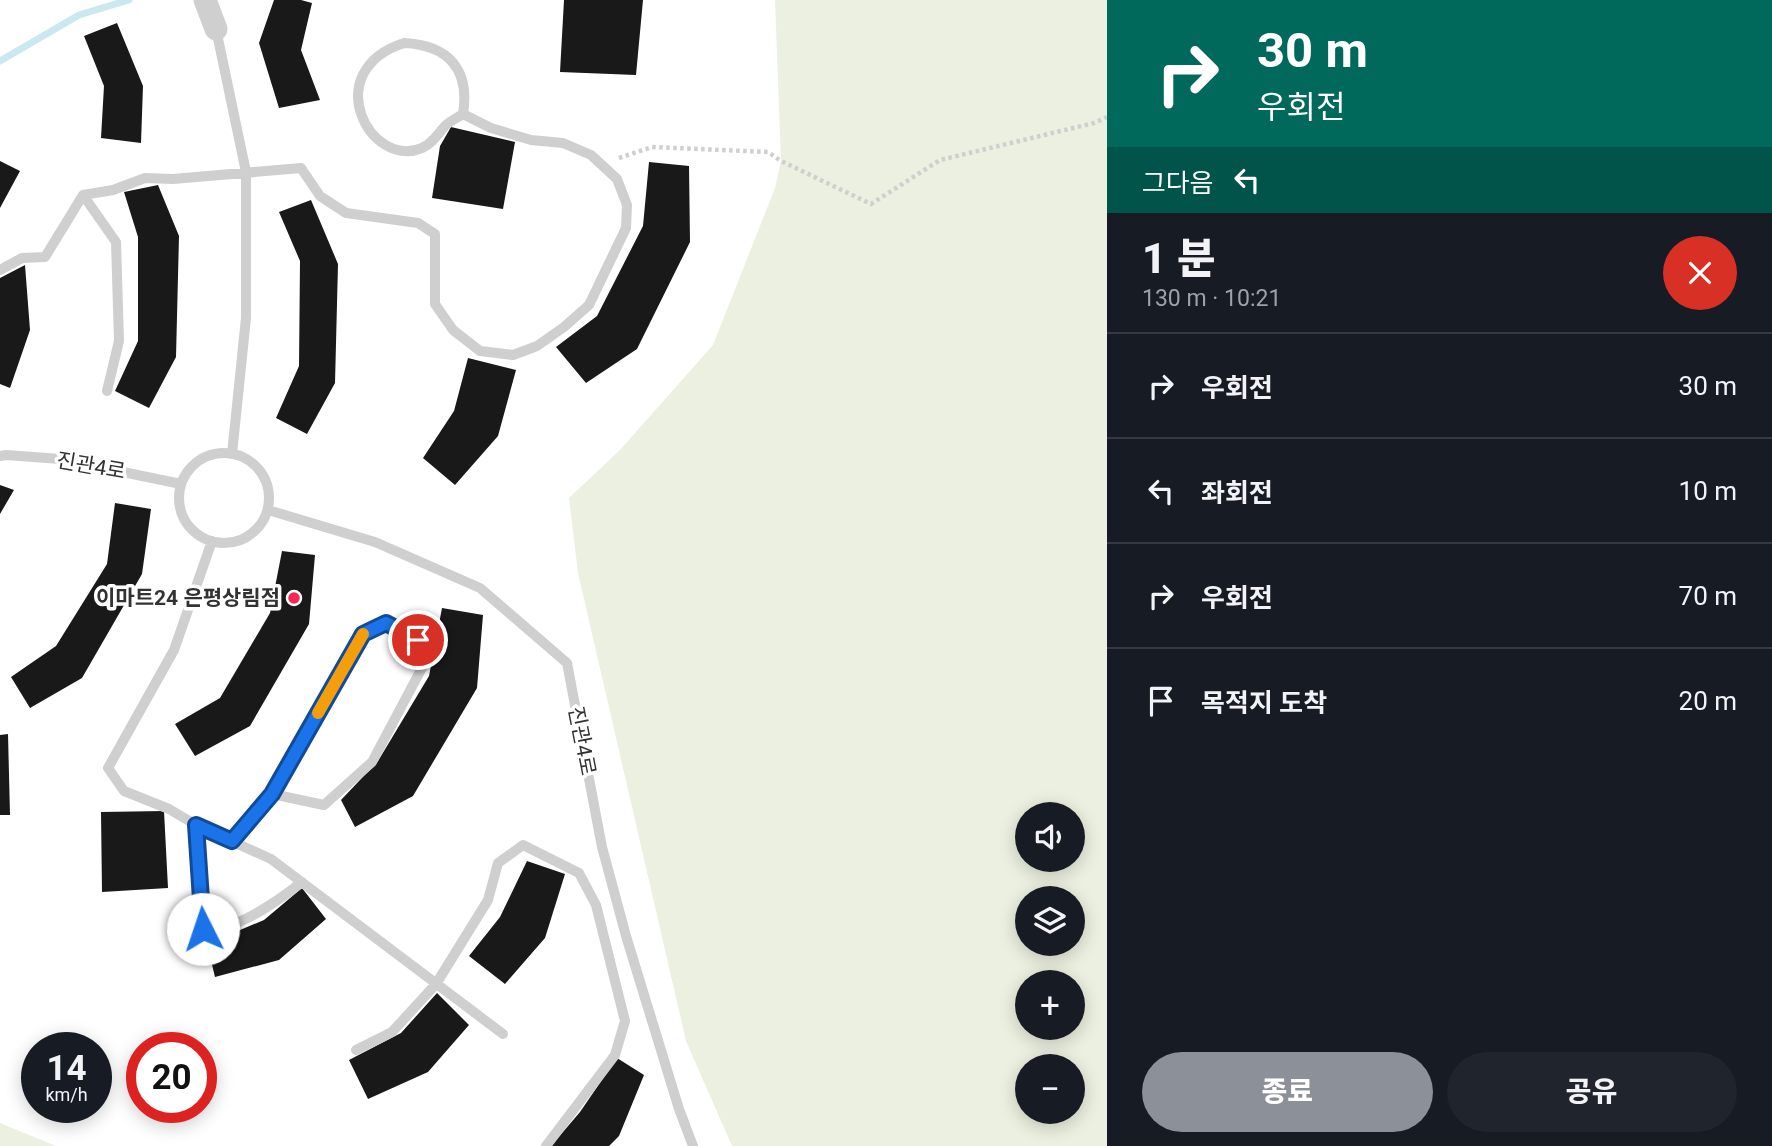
<!DOCTYPE html>
<html lang="ko">
<meta charset="utf-8">
<style>
body{margin:0;font-family:Roboto,"Noto Sans KR",sans-serif;background:#20242c;color:#f1f3f6;height:100vh;display:flex;flex-direction:column;font-size:26px;white-space:nowrap}
*{box-sizing:border-box;margin:0}
p{font-size:23px;color:#9ea1a6}
.icon{flex:none;width:38px;height:38px;fill:none;stroke:currentColor;stroke-width:2;stroke-linecap:round;stroke-linejoin:round}
.map{position:relative;flex:1;overflow:hidden}
.sheet{display:flex;flex-direction:column;background:#171b24;width:665px}
.sheet>*{flex:none}
.hud{background:#00695c;color:#fff;overflow:hidden}
.fabs{position:absolute;left:1015px;top:802px;display:grid;gap:14px}
.fabs a{display:grid;place-items:center;width:70px;height:70px;border-radius:50%;background:#171b24;box-shadow:0 4px 18px #0003;font-size:35px}
.speed{position:absolute;left:21px;top:1032px;display:flex;gap:14px;font-size:35px;font-weight:700;text-align:center}
.speed>*{display:grid;place-content:center;width:91px;height:91px;border-radius:50%;background:#171b24;box-shadow:0 4px 18px #0003;line-height:1}
.speed small{font-size:18px;font-weight:400}
.speed .limit{border:10px solid #d22;background:#fff;color:#111}
.pin{position:absolute;display:grid;place-items:center;width:60px;height:60px;color:#fff;margin:-30px;border:4px solid #fff;border-radius:50%;box-shadow:0 2px 7px #0007}
.me{position:absolute;width:77px;margin:-38px;rotate:356deg;stroke-linejoin:round;filter:drop-shadow(0 0 5px #0008)}
.turn{display:flex;align-items:center;gap:24px;height:147px;padding:0 35px;font-size:32px}
.turn .icon{width:91px;height:91px;stroke-width:2.5}
.turn b{display:block;font-size:49px;line-height:60px}
.then{display:flex;align-items:center;height:66px;padding:0 35px;background:#0003;gap:14px;font-size:26px}
.round{display:grid;place-items:center;flex:none;width:74px;height:74px;border-radius:37px;background:#20242c}
.head{display:flex;align-items:center;justify-content:space-between;height:119px;padding:0 35px}
h1{font-size:42px;font-weight:800;line-height:52px}
.action{display:flex;gap:14px;margin-top:auto;padding:14px 35px}
.action a{flex:1;height:80px;border-radius:42px;background:#8c9099;color:#fff;font-size:28px;font-weight:800;line-height:80px;text-align:center}
.action a+a{background:#20242c;color:#f1f3f6}
ul{padding:0;list-style:none}
li{display:flex;align-items:center;gap:21px;height:105px;padding:0 35px;border-top:2px solid #363941}
li div{flex:1}
li b{display:block;font-size:26px}
li em{font-style:normal}
main{display:flex;flex:1;min-height:0}
.map>svg:first-child{display:block}
.green{fill:#ebf0e0;fill-rule:evenodd}
.lines{fill:none;stroke-linecap:round;stroke-linejoin:round}
.stream{stroke:#cbe8f0;stroke-width:7}
.building{fill:#191919}
.path{stroke:#cfcfcf;stroke-width:4.5;stroke-dasharray:3.5 3.5;stroke-linecap:butt}
.service{stroke:#cfcfcf;stroke-width:10}
.minor{stroke:#cfcfcf;stroke-width:23}
.route-casing{stroke:#114b97;stroke-width:18}
.route{stroke:#1a73e8;stroke-width:12}
.slow{stroke:#f59e0b;stroke-width:12}
.poi-dot{fill:#f62756;stroke:#fff;stroke-width:2.5}
.labels{text-anchor:middle;dominant-baseline:central;stroke-width:7;stroke-linejoin:round;paint-order:stroke}
.street-label{font-size:21px;fill:#323232;stroke:#fff}
.poi-label{font-size:21px;font-weight:bold;fill:#323232;stroke:#fff;text-anchor:end}
</style>
<main>
<div class="map">
<svg width="1107" height="1146" viewBox="0 0 1107 1146">
<rect width="100%" height="100%" fill="#fff"/>
<path class="green" d="M775 0H1107V1146H732L686 1041 578 573 569 498 620 450 713 345 775 188 781 161ZM1027 814H1073V859H1027ZM1027 898H1073V943H1027ZM1027 982H1073V1027H1027ZM1027 1066H1073V1111H1027Z
M0 1123 56 1146H0Z"/>
<g class="lines">
<path class="stream" d="M0 61 79 15 129 0"/>
</g>
<path class="building" d="M274 0H301L312 3 301 50 320 100 279 108 259 43Z
M564 0H643L636 75 560 72Z
M117 23 143 86 141 143 101 138 104 86 84 36Z
M451 127 515 142 503 209 432 198 440 146Z
M0 161 20 171 0 208Z
M649 162 689 166 690 242 637 349 586 383 556 347 597 316 643 226Z
M158 185 179 236 176 357 149 408 115 391 138 341V237L124 192Z
M311 200 338 264 335 383 307 434 276 418 299 366 300 261 279 212Z
M25 265 30 330 10 388 0 384V278Z
M468 358 516 370 498 436 455 485 423 458 454 411Z
M0 485 14 490 0 514Z
M115 503 151 509 142 574 82 678 30 708 11 677 56 646 107 564Z
M282 551 315 555 309 624 250 726 195 756 175 724 220 698 270 613Z
M442 608 483 615 477 688 413 796 355 827 341 800 378 761 429 676Z
M8 734 10 815H0V735Z
M164 811 168 888 102 892 101 812Z
M527 861 565 874 545 938 505 984 469 956 500 917Z
M302 888 326 919 279 960 215 977 207 944 264 920Z
M437 993 469 1025 428 1072 368 1099 349 1060 401 1033Z
M617 1058 644 1075 619 1136 609 1146H551L580 1112Z"/>
<g class="lines">
<path class="path" d="M619 158 652 147 768 152 781 161 871 204 940 160 1094 123 1107 117"/>
<path class="service" d="M216 29 246 172V318L232 454
M404 43C449 45 470 70 463 114 457 118 450 121 445 126 438 134 432 144 422 148 370 170 318 71 404 43Z
M83 195 113 190 145 178 173 179 301 168 320 196 346 213 418 223 435 234V304L453 330 480 351 513 355 537 346 564 327 589 305 626 228 627 205 617 179 591 155 563 143 531 140 491 128 463 114
M83 195 116 242 119 341 107 391
M0 270 22 258 45 257 83 195
M179 498a45 45 0 1 1 90 0a45 45 0 1 1-90 0Z
M0 456 6 455 60 459 181 484
M268 510 375 542 480 588 567 663 602 847 626 936 679 1109 693 1146
M212 541 174 650 108 768 124 791 169 809 196 825 271 859 503 1034
M196 825 203 929C233 933 278 901 302 882
M232 841 272 794 363 633 386 623 418 640 424 664 372 762 324 805 272 794
M356 1050 392 1032 436 984 488 900 498 863 523 845 579 873 596 905 625 1021 615 1055 546 1146"/>
<path class="minor" d="M205 0 216 29"/>
</g>
<g class="lines">
<g class="route-casing">
<path id="route" d="M203 929 196 825 232 841 272 794 363 634 386 623 418 640"/>
</g>
<use href="#route" class="route"/>
<path class="slow" d="M318 713 363 634"/>
</g>
<circle class="poi-dot" cx="294" cy="598" r="7"/>
<g class="labels">
<g class="street-label">
<text transform="translate(91 466) rotate(10)">진관4로</text>
<text transform="translate(582 741) rotate(79)">진관4로</text>
</g>
<g class="poi-label">
<text x="280" y="598">이마트24 은평상림점</text>
</g>
</g>
</svg>
<div class="fabs">
<a><svg class="icon" aria-label="sound" viewBox="0 0 24 24"><path d="M4 9h4l5-4v14l-5-4H4zM17 9q2 3 0 6"/></svg></a>
<a><svg class="icon" aria-label="layers" viewBox="0 0 24 24"><path d="M12 4l9 5-9 5-9-5zM3 14l9 5 9-5"/></svg></a>
<a>+</a>
<a>−</a>
</div>
<div class="speed"><div>14<small>km/h</small></div><div class="limit">20</div></div>
<div class="pin" style="left:418px;top:640px;background:#d93025"><svg class="icon" aria-label="arrive" viewBox="0 0 24 24"><path d="M6 21V4h12l-3 4 3 4H6"/></svg></div>
<svg class="me" style="left:203px;top:929px" viewBox="-20 -20 40 40"><circle r="19" fill="#fff"/><path d="M0-13L10 11 0 6-10 11z" fill="#1a73e8"/></svg>
</div>
<section class="sheet">
<div class="hud">
<div class="turn"><svg class="icon" aria-label="right" viewBox="0 0 24 24"><path d="M7 20v-9h11M14 6l5 5-5 5"/></svg><div><b>30 m</b>우회전</div></div>
<div class="then">그다음<svg class="icon" aria-label="left" viewBox="0 0 24 24"><path d="M17 20v-9H6M10 6l-5 5 5 5"/></svg></div>
</div>
<div class="head"><div><h1>1 분</h1><p>130 m · 10:21</p></div><a class="round" style="background:#d93025;color:#fff"><svg class="icon" aria-label="close" viewBox="0 0 24 24"><path d="M6 6l12 12M18 6L6 18"/></svg></a></div>
<ul>
<li><svg class="icon" aria-label="right" viewBox="0 0 24 24"><path d="M7 20v-9h11M14 6l5 5-5 5"/></svg><div><b>우회전</b></div><em>30 m</em></li>
<li><svg class="icon" aria-label="left" viewBox="0 0 24 24"><path d="M17 20v-9H6M10 6l-5 5 5 5"/></svg><div><b>좌회전</b></div><em>10 m</em></li>
<li><svg class="icon" aria-label="right" viewBox="0 0 24 24"><path d="M7 20v-9h11M14 6l5 5-5 5"/></svg><div><b>우회전</b></div><em>70 m</em></li>
<li><svg class="icon" aria-label="arrive" viewBox="0 0 24 24"><path d="M6 21V4h12l-3 4 3 4H6"/></svg><div><b>목적지 도착</b></div><em>20 m</em></li>
</ul>
<div class="action"><a>종료</a><a>공유</a></div>
</section>
</main>
